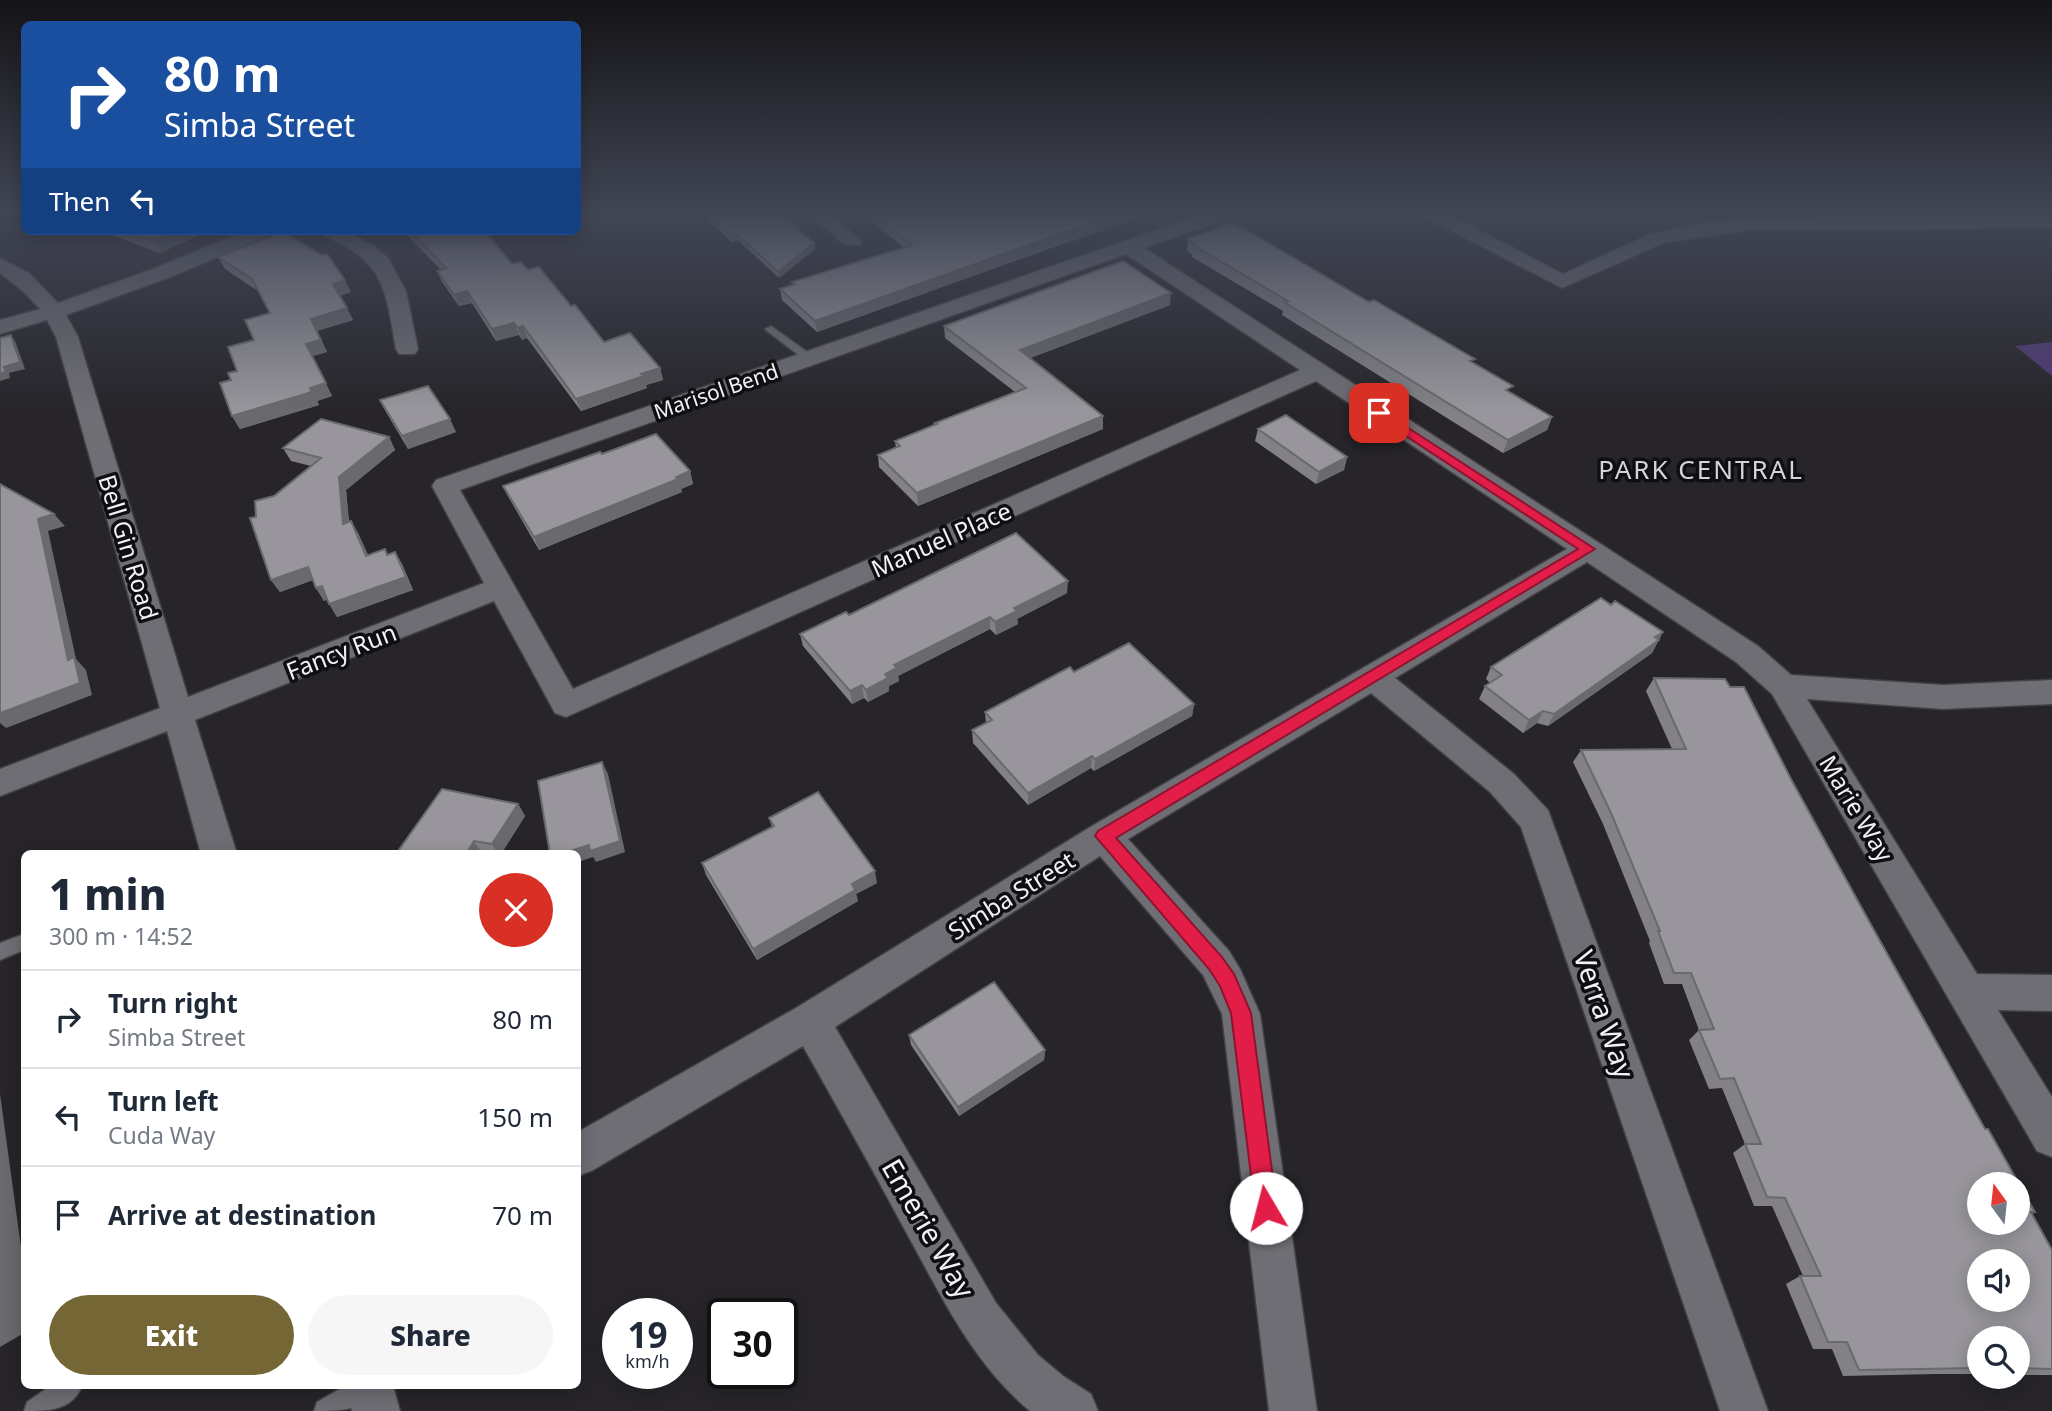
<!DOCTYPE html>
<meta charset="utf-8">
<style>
body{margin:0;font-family:"Noto Sans",sans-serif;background:#f6f6f7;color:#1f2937;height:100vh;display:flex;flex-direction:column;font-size:26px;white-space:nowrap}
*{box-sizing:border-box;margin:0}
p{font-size:23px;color:#747a83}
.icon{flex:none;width:38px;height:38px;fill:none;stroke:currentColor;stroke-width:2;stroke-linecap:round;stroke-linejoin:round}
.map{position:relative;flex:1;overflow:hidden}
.sheet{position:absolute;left:21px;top:850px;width:560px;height:539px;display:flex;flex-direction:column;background:#fff;border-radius:10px;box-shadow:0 4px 18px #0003}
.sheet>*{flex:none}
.banner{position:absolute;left:21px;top:21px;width:560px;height:214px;border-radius:10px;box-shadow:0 4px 18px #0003;background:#1a4fa0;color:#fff;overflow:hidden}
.needle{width:46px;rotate:345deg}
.tools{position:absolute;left:1967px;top:1172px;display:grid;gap:14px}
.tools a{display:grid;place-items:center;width:63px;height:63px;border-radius:50%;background:#fff;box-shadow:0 4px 18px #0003;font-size:35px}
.speed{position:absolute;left:602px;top:1298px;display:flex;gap:14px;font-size:35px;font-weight:700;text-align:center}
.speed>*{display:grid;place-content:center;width:91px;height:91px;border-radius:50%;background:#fff;box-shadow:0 4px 18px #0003;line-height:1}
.speed small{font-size:18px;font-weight:400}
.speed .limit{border:4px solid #111;border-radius:10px;background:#fff;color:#111}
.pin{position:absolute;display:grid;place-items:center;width:60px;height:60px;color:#fff;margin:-30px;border-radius:14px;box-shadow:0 4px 10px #0006}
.me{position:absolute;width:77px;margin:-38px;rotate:352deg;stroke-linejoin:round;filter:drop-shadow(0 0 5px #0008)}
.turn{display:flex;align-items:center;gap:24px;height:147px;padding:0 28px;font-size:32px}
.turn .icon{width:91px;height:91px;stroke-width:2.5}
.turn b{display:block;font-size:49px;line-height:60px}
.then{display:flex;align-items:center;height:66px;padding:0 28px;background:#0003;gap:14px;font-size:26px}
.round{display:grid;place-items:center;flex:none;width:74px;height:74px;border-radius:37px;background:#f6f6f7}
.head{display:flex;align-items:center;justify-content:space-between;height:119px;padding:0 28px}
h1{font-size:42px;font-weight:800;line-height:52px}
.cta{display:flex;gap:14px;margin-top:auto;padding:14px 28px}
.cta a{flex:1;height:80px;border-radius:42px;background:#746635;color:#fff;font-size:28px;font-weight:800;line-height:80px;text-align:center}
.cta a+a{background:#f6f6f7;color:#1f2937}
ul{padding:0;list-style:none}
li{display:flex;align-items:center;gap:21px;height:98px;padding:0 28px;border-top:2px solid #e0e1e3}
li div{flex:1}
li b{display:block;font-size:26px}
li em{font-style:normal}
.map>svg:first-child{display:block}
.water{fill:#513b76}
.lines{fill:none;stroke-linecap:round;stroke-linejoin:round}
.lane-casing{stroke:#424045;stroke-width:3}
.street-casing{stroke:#424045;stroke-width:3}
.lane{fill:#6f6e74;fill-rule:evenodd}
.street{fill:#6f6e74;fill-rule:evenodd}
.wall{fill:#838186}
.shaded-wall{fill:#6a696d}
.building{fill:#98969c;stroke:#6a696d;stroke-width:2;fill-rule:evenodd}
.route{fill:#e11d48;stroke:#92132f;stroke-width:2}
.labels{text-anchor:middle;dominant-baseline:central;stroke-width:7;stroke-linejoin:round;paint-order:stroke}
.far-street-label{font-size:21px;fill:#f2f1f5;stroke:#0f0f11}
.street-label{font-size:24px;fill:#f2f1f5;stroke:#0f0f11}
.neighbourhood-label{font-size:26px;letter-spacing:2px;fill:#d5d3da;stroke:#0f0f11}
.near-street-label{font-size:28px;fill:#f2f1f5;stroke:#0f0f11}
</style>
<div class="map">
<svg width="2052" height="1411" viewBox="0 0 2052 1411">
<rect width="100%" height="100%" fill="#27252a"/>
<path class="water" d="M2052 342V376L2015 346Z"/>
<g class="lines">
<g class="lane-casing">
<path id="lane" d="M771 326 813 356V360H805L767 331 765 329Z
M24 934V950L0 960V943Z
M50 1386H82C72 1411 47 1411 24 1411L27 1402Z
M345 1386H379C368 1411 338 1411 314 1411L317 1402Z"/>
</g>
<g class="street-casing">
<path id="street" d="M808 213H830L862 241 859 245H845Z
M1205 213H1234L1231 217 1144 248 1758 646 1791 675 1943 685 2052 680V704L1943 709 1807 699 1977 974 2052 975V1011L1998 1010 2052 1097V1157L2037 1151 1772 694 1736 662 1587 562 1395 678 1514 774 1548 810 1768 1411H1720L1521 827 1490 792 1371 693 1128 839 1229 951 1240 969 1260 1014 1317 1411H1269L1222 1014 1203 975 1100 856 835 1027 996 1303 1038 1355 1063 1376 1091 1394 1098 1411H1030C969 1360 937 1287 899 1219 868 1161 835 1103 803 1046L593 1170 578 1176V1132L796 1008 1092 826 1567 549 1316 381 566 717 555 713 494 601 195 720 237 854H201L167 731 0 796V769L160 708 56 337 47 320 0 334V320L40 309 23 291 0 273V258L29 273 58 303 158 267 245 231H272L269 235 173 276 66 315 78 337 188 697 484 583 432 486 436 480ZM1126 254 1300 370 573 689 460 490Z
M1422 213H1447L1563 274 1650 234 1703 223 1748 218 2052 216V228L1748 230 1663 243 1562 288 1425 217Z
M320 231H347L375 247 388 258 406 291 418 349 415 354H399L396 349C385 287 385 262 323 235Z
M345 1386H393L400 1411H352Z"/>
</g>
<use href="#lane" class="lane"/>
<use href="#street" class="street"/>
</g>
<path class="wall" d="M699 213H783L801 232 814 243 815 249 779 278 738 240 732 242Z
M861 213H1154L1051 248 817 332 782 300 780 289 793 285 792 282 903 247Z
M100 231H208L160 253Z
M403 231H496L497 234 490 237 512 264 528 270 571 306 604 342 660 368 663 380 646 385 647 388 581 411 527 338 522 340 519 335 496 341 472 303 459 306 442 282 437 271 441 270Z
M1188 239 1369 302 1473 363 1511 393 1552 417 1547 430 1503 453 1282 315 1283 311 1192 257V254L1187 251Z
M218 257 351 292 340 296 353 320 317 331 327 352 312 356 332 396 317 401 319 405 240 429 232 416 231 380 270 313 258 291 225 269Z
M1170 305 1030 358 1103 416V429L918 506 879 467 878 455 896 448 895 441 935 425V423L1015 392 945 338 944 326Z
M380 400 456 432 408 449 386 412Z
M1258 429 1347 457 1344 470 1316 484 1255 441Z
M389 437 395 450 346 490 349 521 358 533 368 555 388 554 395 552 402 564 413 590 337 617 327 599 324 601 316 588 313 580 280 592 271 580 256 517 274 496 311 466 291 461 283 448Z
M602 454 690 471 693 484 681 489 682 492 539 550 509 498 503 486Z
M1067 593 1017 619 1018 624 996 635 990 629 898 676 899 681 889 686V691L868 702 864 698 852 704 803 646 800 634 849 615Z
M1611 605 1663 632 1652 653 1548 726 1537 723 1523 733 1479 699 1485 686 1490 683 1486 679 1491 667Z
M1074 672 1194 704 1192 716 1094 771 1091 768 1028 805 973 743 972 730 986 723 985 712Z
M1654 678 1730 687 1792 781 1985 1129 2035 1212 2032 1214 2052 1250V1375H2018V1339H1979V1374H1936L1843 1376 1832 1349H1813L1786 1284 1800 1276H1803L1772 1206H1754L1733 1153 1745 1144 1722 1088 1709 1089 1689 1040 1699 1030 1682 984H1664L1649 943 1650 941 1603 824 1573 762 1581 750 1672 749 1646 691Z
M518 804 525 816 501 854 482 853 396 854Z
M769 818 877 883 856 894 858 901 757 960 706 875 702 863 772 827Z
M909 1035 1045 1050 1044 1060 959 1116 911 1045Z"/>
<path class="shaded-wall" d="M1125 213H1154L1051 248 817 332 815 321 1051 237Z
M175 231H208L160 253 153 241Z
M483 231H496L497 234 485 238Z
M737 234 738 240 732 242 731 236Z
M814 243 815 249 779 278 778 272Z
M345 280 351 292 339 296 333 284Z
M467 291 472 303 459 306 454 295Z
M1171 293 1170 305 1020 362V350Z
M347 308 353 320 317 331 327 352 312 356 332 396 317 401 319 405 240 429 232 416 310 388 306 344 311 319Z
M514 323 519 335 496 341 492 329Z
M523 326 527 338 522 340 518 328Z
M11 335 15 341 25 369 9 373 10 378 0 381V373L4 367Z
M660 368 663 380 646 385 647 388 581 411 576 399Z
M1103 416V429L918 506 917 493Z
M1552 417 1547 430 1503 453 1508 440Z
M450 419 456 432 408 449 402 436Z
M389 437 395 450 346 490 350 536 343 524 339 477Z
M1347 457 1344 470 1316 484 1319 472Z
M690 471 693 484 681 489 682 492 539 550 534 537Z
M54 514 65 526 48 531 76 659 86 670 92 695 6 728 0 723V713L38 519Z
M351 521 358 533 374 568 366 556Z
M395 552 402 564 413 590 337 617 329 604Z
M308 567 316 579 280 592 271 580Z
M1068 581 1067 593 1017 619 1018 624 996 635 995 622 1014 608Z
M322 586 330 598 324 601 316 588Z
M990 617V629L898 676 899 681 889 686V691L868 702 866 690 885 674 894 665Z
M1663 632 1652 653 1548 726 1554 714Z
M862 685 864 698 852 704 850 691Z
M1194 704 1192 716 1094 771 1095 759Z
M1543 711 1537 723 1523 733 1529 720Z
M1092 756 1091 768 1028 805V793Z
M602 762 608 774 625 852 596 862 593 857 578 862V854H560Z
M518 804 525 816 501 854H498L492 844Z
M474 841 482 853 481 854H466Z
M875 871 877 883 856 894 858 901 757 960 753 949 852 884Z
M1045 1050 1044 1060 959 1116 958 1107Z
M0 1094 24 1269V1333L0 1347Z"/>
<path class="building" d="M704 213H783L800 228 797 229 814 243 778 272 737 234 731 236Z
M872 213H1125L1051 237 815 321 780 289 795 284 792 282 912 245Z
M1231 223 1248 231 1369 302 1374 300 1475 359 1470 361 1513 386 1506 390 1552 417 1508 440 1284 302 1288 301 1193 245 1196 244 1188 239Z
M126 231H175L153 241Z
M410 231H485L512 264 521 262 528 270 539 267 571 306 575 305 604 342 630 333 660 368 641 374 644 376 576 399 523 326 518 328 514 323 492 329 467 291 454 295 437 271 446 268Z
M283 232 322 255 327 254 345 280 333 284 347 308 311 319 321 340 306 344 326 383 310 388 312 392 232 416 220 383 231 380 228 373 237 371 228 347 254 340 245 320 270 313 252 279 218 257Z
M1123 261 1171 293 1020 350 1103 416 917 493 878 455 900 446 895 441 937 424 935 423 1026 388 944 326Z
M11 335 20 362 4 367 6 372 0 373V338Z
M428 386 450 419 402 436 380 400Z
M1286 415 1347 457 1319 472 1258 429Z
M321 419 389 437 339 477 343 524 351 521 366 556 385 549 387 555 395 552 406 577 329 604 322 586 316 588 308 567 271 580 250 518 256 517 255 501 274 496 321 458 283 448Z
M656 434 690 471 676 477 678 479 534 537 503 486 600 452 602 454Z
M0 484 54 514 38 519 68 660 74 657 80 683 0 713Z
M1016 533 1068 581 1014 608 1017 611 995 622 990 617 894 665 897 668 885 674 888 678 866 690 862 685 850 691 800 634 846 612 849 615Z
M1601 598 1611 605 1615 601 1663 632 1655 637 1659 640 1554 714 1543 711 1529 720 1485 686 1502 675 1491 667Z
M1129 643 1194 704 1095 759 1092 756 1028 793 972 730 992 720 985 712 1070 667 1074 672Z
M1654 678 1725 679 1730 687H1744L1792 781 1870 923 1985 1129H1988L2035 1212H2031L2052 1250V1369L2018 1368V1339H1979V1368L1859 1370 1847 1342H1828L1800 1276H1821L1785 1198 1767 1197 1745 1144H1761L1734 1078 1720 1079 1699 1030 1714 1029 1691 973H1674L1658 931H1660L1611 813 1581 750 1686 749ZM1979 1185H2018V1223H1979ZM1979 1262H2018V1300H1979Z
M602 762 620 841 590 851 589 845 560 854H550L538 781Z
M442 789 518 804 492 844 474 841 466 854H396Z
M818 792 875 871 852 884 855 890 753 949 702 863 774 826 769 818Z
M994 982 1045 1050 958 1107 909 1035Z"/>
<linearGradient id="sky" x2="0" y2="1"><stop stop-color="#151417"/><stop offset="0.52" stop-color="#414655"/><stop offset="1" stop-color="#414655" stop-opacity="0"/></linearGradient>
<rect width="2052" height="411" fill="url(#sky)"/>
<path class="route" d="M1379 409 1595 549 1116 838 1222 957 1234 974 1251 1013 1277 1208 1274 1215 1266 1219 1259 1215 1255 1208 1231 1013 1220 986 1209 969 1095 836 1098 831 1578 549 1374 415 1373 413Z"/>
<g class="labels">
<g class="far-street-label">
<text transform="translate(716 391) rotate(-19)">Marisol Bend</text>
</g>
<g class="street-label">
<text transform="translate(941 539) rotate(-24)">Manuel Place</text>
<text transform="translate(129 547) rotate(73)">Bell Gin Road</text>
<text transform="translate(341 651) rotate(-21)">Fancy Run</text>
<text transform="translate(1857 808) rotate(59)">Marie Way</text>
<text transform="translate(1011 895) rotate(-32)">Simba Street</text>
</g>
<g class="neighbourhood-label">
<text x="1701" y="469">PARK CENTRAL</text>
</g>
<g class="near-street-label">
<text transform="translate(1605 1014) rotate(71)">Verra Way</text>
<text transform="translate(929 1228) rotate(60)">Emerie Way</text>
</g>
</g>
</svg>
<div class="tools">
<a><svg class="needle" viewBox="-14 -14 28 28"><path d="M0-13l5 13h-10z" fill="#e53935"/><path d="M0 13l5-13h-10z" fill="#747a83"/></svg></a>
<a><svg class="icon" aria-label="sound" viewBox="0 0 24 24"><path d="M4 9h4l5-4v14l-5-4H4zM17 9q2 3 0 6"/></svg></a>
<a><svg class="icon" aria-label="search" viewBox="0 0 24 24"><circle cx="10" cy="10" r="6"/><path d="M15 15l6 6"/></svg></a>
</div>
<div class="speed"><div>19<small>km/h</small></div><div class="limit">30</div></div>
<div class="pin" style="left:1379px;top:413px;background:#d93025"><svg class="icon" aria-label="arrive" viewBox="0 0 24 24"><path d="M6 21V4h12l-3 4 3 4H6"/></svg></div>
<svg class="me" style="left:1266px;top:1208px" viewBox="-20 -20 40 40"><circle r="19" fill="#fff"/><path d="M0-13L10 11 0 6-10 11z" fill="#e11d48"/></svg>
<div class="banner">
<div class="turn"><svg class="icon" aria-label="right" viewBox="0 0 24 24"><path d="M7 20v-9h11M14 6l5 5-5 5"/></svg><div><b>80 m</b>Simba Street</div></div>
<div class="then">Then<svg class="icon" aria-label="left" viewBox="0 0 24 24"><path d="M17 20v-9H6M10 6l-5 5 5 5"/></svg></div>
</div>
<section class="sheet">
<div class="head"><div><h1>1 min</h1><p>300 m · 14:52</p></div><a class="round" style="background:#d93025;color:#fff"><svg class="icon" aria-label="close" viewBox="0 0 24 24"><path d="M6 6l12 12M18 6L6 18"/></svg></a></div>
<ul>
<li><svg class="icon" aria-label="right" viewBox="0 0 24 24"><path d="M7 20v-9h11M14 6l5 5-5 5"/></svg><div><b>Turn right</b><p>Simba Street</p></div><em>80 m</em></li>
<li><svg class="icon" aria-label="left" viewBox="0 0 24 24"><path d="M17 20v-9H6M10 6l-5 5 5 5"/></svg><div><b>Turn left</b><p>Cuda Way</p></div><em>150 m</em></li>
<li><svg class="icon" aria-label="arrive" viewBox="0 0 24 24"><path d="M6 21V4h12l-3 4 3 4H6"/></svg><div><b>Arrive at destination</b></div><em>70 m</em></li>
</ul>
<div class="cta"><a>Exit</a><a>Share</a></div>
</section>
</div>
